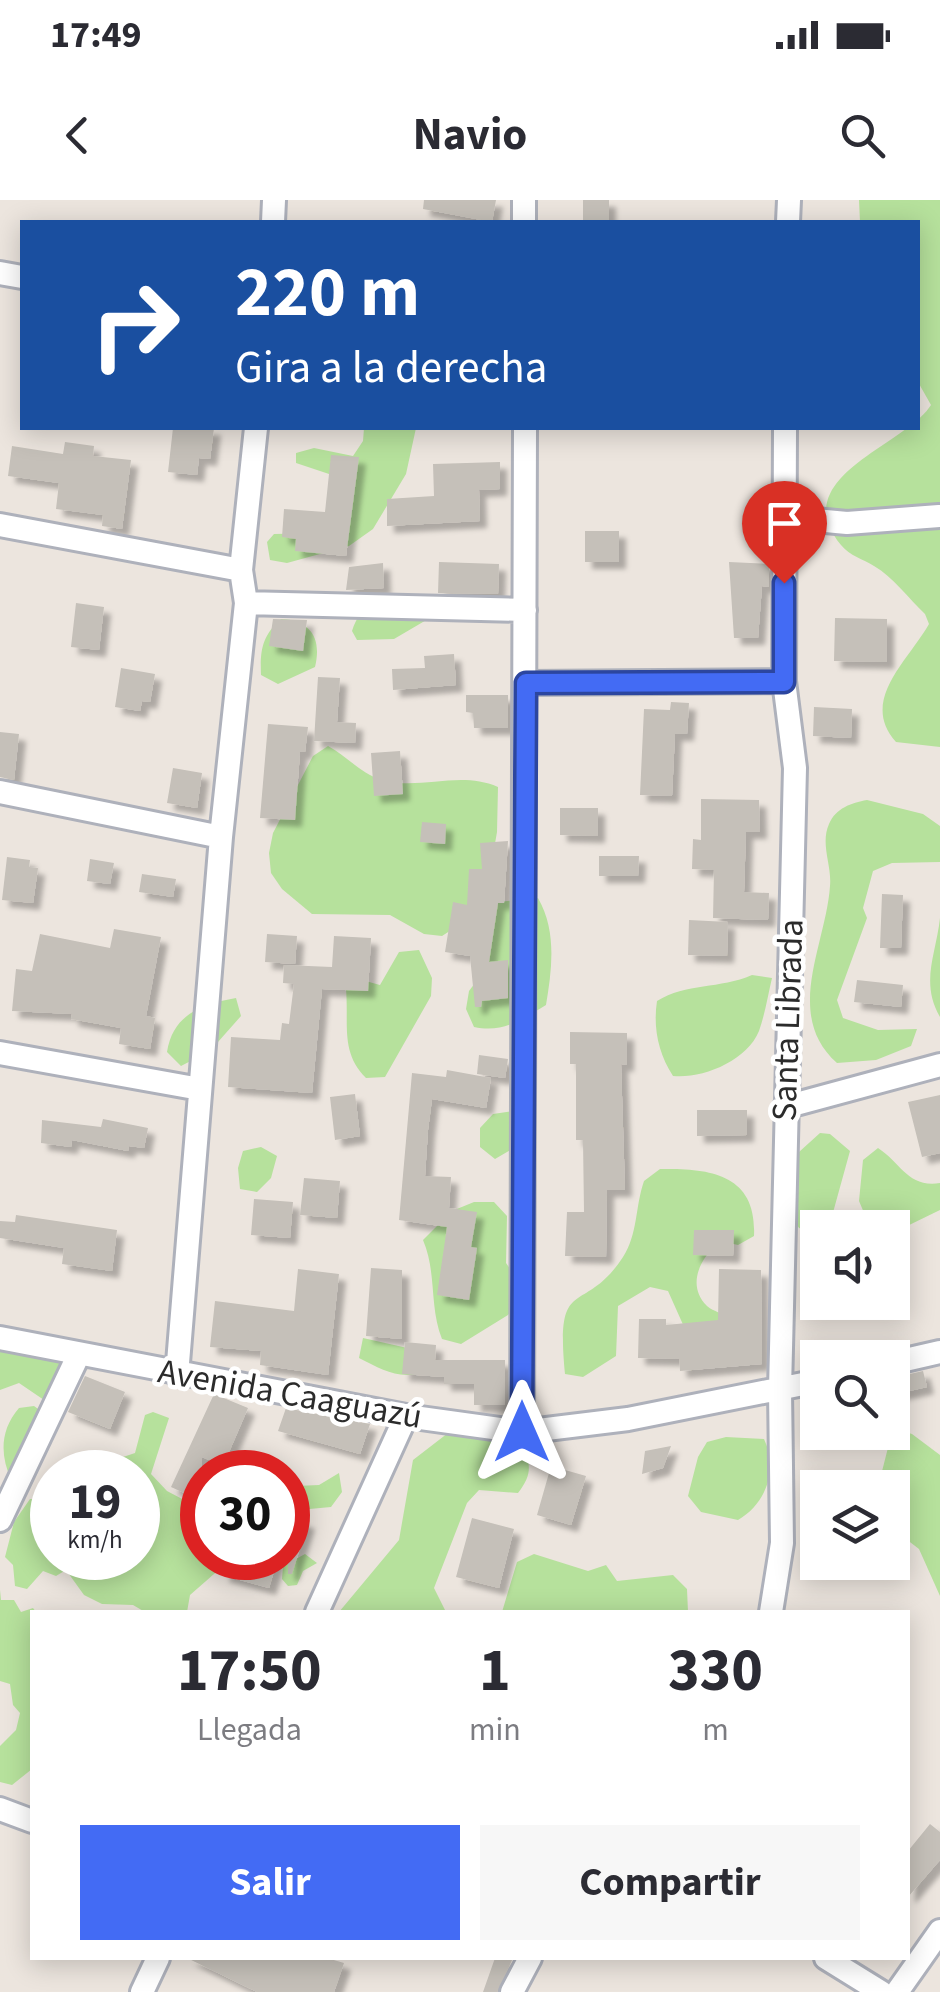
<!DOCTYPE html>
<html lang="es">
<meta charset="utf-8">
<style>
body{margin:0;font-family:"Source Sans 3",sans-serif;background:#f7f7f7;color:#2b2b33;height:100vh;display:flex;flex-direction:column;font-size:38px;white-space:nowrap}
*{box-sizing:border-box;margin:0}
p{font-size:32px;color:#7c7c81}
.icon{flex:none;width:55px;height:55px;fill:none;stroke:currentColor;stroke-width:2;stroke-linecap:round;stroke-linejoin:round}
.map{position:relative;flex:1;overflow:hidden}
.drawer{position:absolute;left:30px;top:1410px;width:880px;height:350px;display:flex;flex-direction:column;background:#fff;border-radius:0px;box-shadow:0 5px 25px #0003}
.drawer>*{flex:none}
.guide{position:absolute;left:20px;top:20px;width:900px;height:210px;border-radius:0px;box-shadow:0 5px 25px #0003;background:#1a4fa0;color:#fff;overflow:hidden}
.buttons{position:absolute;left:800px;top:1010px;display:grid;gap:20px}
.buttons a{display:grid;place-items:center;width:110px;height:110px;border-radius:0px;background:#fff;box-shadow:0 5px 25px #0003;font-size:50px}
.speed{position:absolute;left:30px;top:1250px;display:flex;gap:20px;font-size:50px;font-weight:700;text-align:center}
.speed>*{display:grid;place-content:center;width:130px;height:130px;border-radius:50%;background:#fff;box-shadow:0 5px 25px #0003;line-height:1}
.speed small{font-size:25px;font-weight:400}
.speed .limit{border:15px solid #d22;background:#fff;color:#111}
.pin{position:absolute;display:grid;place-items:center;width:85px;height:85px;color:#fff;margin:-102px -42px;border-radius:50% 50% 50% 0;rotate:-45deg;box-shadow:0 0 10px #0007}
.pin .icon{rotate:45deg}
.me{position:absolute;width:110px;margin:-55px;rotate:0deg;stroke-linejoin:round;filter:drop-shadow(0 0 8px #0008)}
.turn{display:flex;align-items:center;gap:35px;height:210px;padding:0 50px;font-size:45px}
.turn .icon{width:130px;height:130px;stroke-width:2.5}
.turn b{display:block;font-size:70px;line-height:85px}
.eta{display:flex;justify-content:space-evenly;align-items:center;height:170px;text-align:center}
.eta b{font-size:60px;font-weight:700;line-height:70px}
.action{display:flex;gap:20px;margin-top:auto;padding:20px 50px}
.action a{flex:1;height:115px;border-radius:0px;background:#436bf4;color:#fff;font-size:40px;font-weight:700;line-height:115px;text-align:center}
.action a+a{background:#f7f7f7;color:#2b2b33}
.status{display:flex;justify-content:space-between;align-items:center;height:70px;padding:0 50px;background:#fff;direction:ltr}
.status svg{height:28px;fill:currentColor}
header{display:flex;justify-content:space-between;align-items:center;height:130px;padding:0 50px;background:#fff;font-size:45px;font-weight:700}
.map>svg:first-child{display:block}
.green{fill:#b6e19c}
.building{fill:#c5c0b9;filter:url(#shadow)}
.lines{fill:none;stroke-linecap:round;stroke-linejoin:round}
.minor-casing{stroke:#aeb1bb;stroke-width:28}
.minor{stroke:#fff;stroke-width:22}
.route-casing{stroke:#2c469f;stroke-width:25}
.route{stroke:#436bf4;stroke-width:18}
.labels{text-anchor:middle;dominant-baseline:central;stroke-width:9;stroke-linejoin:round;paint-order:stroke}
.street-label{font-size:35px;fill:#2b2b2b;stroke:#fff}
</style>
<div class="status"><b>17:49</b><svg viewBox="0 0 49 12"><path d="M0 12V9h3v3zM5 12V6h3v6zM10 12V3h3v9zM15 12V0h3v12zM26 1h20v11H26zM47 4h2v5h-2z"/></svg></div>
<header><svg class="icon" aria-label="back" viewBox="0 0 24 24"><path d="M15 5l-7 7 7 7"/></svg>Navio<svg class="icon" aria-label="search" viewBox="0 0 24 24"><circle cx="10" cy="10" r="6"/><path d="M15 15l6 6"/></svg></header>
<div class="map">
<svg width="940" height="1792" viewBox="0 0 940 1792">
<defs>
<filter id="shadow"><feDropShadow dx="7" dy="7" stdDeviation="2.5" flood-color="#0004"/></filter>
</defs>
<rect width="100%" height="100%" fill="#ece5de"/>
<path class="green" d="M859 0H940V547L896 542C859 501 908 461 929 424L925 414C909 399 893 377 874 366 863 359 850 356 841 345 785 277 905 246 931 205L918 182V22H860Z
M364 228H416L406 274 373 329 349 346 287 363 270 360 267 342 274 334 322 333 332 275 296 263V253L314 248 353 256 363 241Z
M407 394 434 399 440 412 394 439 357 440 352 431C361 403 380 395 407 394Z
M281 419C311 420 322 439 315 467L278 484 261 475C260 450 262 436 281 419Z
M328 546C347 556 361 574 382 580 420 591 459 570 498 587L497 632 489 678 459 725 442 736 424 734 390 715 312 714 282 689 271 673 269 653 273 633 313 556Z
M867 600 923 614 940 626V662L892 663 873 671 863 708 867 718 837 800 843 818 878 830 917 829 911 846 876 860 837 863C783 815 826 745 830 686 832 665 820 644 829 624 836 608 851 603 867 600Z
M538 698C557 731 552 769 546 805 521 820 504 833 474 827L466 809 469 791 481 775 486 717 499 702Z
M940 718V817C920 782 936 755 940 718Z
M419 750 432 778 431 796 385 877 366 878C340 852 349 824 346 789L362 780 380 785 399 752Z
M752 775 772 778C768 795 765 814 759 831 747 861 702 879 673 876 658 853 653 827 657 801 686 783 720 789 752 775Z
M236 798 241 816 210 851 181 866 167 852C173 814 202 804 236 798Z
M514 911 512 949 495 959 480 947V928L493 914Z
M820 933 830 934 850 951 829 1027 818 1028 817 1034 799 1028 789 1012 799 952Z
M261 947 277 956 271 978 257 992 240 989 238 968 243 951Z
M878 948C901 963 908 988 940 983V1010L901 1029 870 1027 859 1001 863 960Z
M660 969C712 968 757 975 754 1036L738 1045 720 1041C702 1056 685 1084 707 1106 715 1113 720 1110 727 1120L685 1129 668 1091 650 1087 618 1106 616 1156 583 1177 565 1174C555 1072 583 1118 623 1057 638 1034 635 1007 644 981Z
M474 1002H494L507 1016 506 1063 518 1080 520 1100 508 1115 461 1144 442 1139C429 1106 437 1073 423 1040L452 1011Z
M36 1132 55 1142C64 1166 61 1182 44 1200L19 1183 0 1190V1143Z
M363 1138 434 1154 427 1171C400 1181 383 1170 359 1158Z
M34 1206 48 1216 11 1279C0 1255 0 1230 19 1208Z
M153 1212 169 1218 151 1274 167 1291 186 1301 185 1328 202 1341V1358H224L222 1367 190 1395 187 1412H145L133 1405 102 1404 84 1395 66 1370 56 1376 43 1371 27 1389 15 1386 13 1365 5 1357 14 1322 30 1299 52 1300V1358H138V1272H112L114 1260 135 1253 145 1215Z
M893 1228 912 1234 940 1255V1396L919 1349 893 1329 892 1288 878 1287Z
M448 1233 521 1242C531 1263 533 1274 518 1293L479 1290 467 1303 434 1388 446 1412H339L399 1340 413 1260Z
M726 1237 764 1239C778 1269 767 1303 738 1320L701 1312 688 1296 698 1257 707 1242Z
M339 1273 342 1292 331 1307 288 1311V1297L296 1286 319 1285Z
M305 1354 317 1363 303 1371 297 1385 288 1386 282 1379 283 1366Z
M534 1354 588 1371 606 1365 617 1381 673 1375 687 1389 688 1412H502L517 1362Z
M0 1390 1 1400H14L21 1412 33 1408 36 1412H32V1569L12 1585 0 1582V1546L16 1530 20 1513 13 1505 10 1484 0 1481Z"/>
<path class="building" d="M424 0H496L492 22 423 9Z
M583 0H609V22H583Z
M173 228H214L210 259 199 258 197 275 168 272Z
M65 242 94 246 93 256 131 260 122 329 102 326 103 315 56 309 59 283 8 276 12 246 63 254Z
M331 255 359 257 346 356 295 351 296 339 282 337 284 309 325 312Z
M500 262V289L479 290 480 321 387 326V299L434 296 433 264Z
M585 331H619V362H585Z
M439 362 499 364 498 394 438 393Z
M729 362 769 364V387L762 386 758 438H734Z
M383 363 384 388 346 390 349 367Z
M76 403 104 407 99 450 71 447Z
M835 418 887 419V462L834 461Z
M273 419 307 420 303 451 269 446Z
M454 454 456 485 393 490 392 469 425 468 424 456Z
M121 468 155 474 150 502 142 501 140 511 115 507Z
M318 477 340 478 337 522 356 523 355 543 314 541Z
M466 495H508V528H474L473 513 466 512Z
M671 502 689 503 687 534H675L672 596 640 595 644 509 670 510Z
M814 507 852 509 851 538 813 536Z
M268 524 308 527 305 552H300L295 620 260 618Z
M0 532 19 534 14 580 0 577Z
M400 551 403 594 374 596 371 553Z
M173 568 202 573 197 608 167 603Z
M701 599 759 600 760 632H746L744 692 769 693 768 720 713 718 714 670 692 669 693 639 701 640Z
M560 608H598V636L560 635Z
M422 622 446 624 445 644 420 642Z
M508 641 504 703H498L489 762 508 760V798L482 801 481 807H475L470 756 445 752 453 702 467 705 469 669H482L480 643Z
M599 656H639L638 676H599Z
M7 657 30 660 29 667 38 668 33 703 2 700Z
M90 659 114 663 110 684 87 681Z
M142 674 176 679 173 697 139 692Z
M882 694 903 695 901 748H880Z
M689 720 728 722 727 756 688 755Z
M114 729 161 737 146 816 155 818 150 849 119 844 121 828 71 819 72 814 12 811 16 769 32 771 40 734 110 748Z
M267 734 297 736 295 764 265 762Z
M334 736 371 738 368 791 322 789 312 893 228 887 231 837 280 840 282 823 289 824 294 784 283 783 284 765 332 767Z
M857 780 903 785 901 807 854 802Z
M570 832 627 833V865L621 864 625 990H607L606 1057 565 1056 567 1012H584L583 940H576V864H570Z
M479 855 508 859 505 878 477 874Z
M447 870 491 878 486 908 432 899 428 930 425 976 451 977 449 1008 477 1012 471 1047 477 1048 469 1100 437 1095 447 1027 399 1020 412 873 446 877Z
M355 894 360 936 335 940 330 897Z
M940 895V953L922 957 908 902Z
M697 910H747V935L697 936Z
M103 919 148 928 144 948 129 946 128 951 72 940 71 947 41 943 42 920 101 927Z
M304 978 340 981 337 1018 300 1015Z
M254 999 293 1002 290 1038 251 1035Z
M16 1015 117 1030 112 1071 62 1064 64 1048 0 1038V1021L15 1022Z
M694 1030H734L733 1056 693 1055Z
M371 1068 402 1070V1139L366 1136Z
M298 1069 339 1074 328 1175 260 1165 261 1151 210 1147 215 1101 294 1111Z
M719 1069 761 1070 762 1164 680 1171 679 1159 638 1158 639 1119H666V1125L718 1120Z
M405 1142 436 1145 435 1160H505V1205H474V1184H444V1177L402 1174Z
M923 1171 927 1187 892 1195V1178Z
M85 1176 125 1192 110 1229 68 1212Z
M214 1194 248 1208 223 1266 202 1257V1301L171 1287Z
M286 1208 370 1224 360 1254 278 1231Z
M671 1246 663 1268 642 1274 645 1251Z
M551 1266 586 1276 571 1325 537 1315Z
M288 1316 308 1322 292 1374H288Z
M472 1318 514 1329 499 1388 456 1377Z
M227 1358H278L269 1388 222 1375Z
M930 1624 940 1632V1660L908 1697V1651Z
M187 1758H327L344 1763 334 1792H257Z
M495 1758H513L497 1792H483Z"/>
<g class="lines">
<g class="minor-casing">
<path id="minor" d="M524 0V22
M273 22 274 0
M788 22 789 0
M0 73 22 77
M783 317 847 323 939 316
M0 325 241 370
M246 403 525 410
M526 483 784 481
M0 592 221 637
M0 853 200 889
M785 907 940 865
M0 1138 406 1216 522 1232 628 1219 818 1181
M892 1163 940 1152
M177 1175 221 637 246 403 241 370 256 228
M522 1232 525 228
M0 1320 78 1156
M317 1412 406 1216
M771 1412 782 1343 780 1190 795 568 784 481 785 228
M0 1609 32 1621
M826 1758 881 1792
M142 1792 158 1758
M512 1792 530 1758
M897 1792 940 1731"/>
</g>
<use href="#minor" class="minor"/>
</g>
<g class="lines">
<g class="route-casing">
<path id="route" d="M522 1232 526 483 784 482V383"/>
</g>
<use href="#route" class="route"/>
</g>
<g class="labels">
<g class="street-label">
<text transform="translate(788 820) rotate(-88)">Santa Librada</text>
<text transform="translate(290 1194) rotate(10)">Avenida Caaguazú</text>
</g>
</g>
</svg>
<div class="buttons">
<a><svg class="icon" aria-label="sound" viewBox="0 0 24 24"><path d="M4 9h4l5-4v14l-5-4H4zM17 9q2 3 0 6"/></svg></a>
<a><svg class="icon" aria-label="search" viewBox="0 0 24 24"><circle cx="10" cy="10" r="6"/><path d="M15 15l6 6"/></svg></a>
<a><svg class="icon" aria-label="layers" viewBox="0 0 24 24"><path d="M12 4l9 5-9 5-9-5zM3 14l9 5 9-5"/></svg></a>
</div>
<div class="speed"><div>19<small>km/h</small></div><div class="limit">30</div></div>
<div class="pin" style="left:784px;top:383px;background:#d93025"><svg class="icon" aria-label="arrive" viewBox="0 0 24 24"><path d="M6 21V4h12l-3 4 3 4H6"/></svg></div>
<svg class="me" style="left:522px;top:1232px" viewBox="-20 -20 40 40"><path d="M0-17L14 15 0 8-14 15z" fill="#436bf4" stroke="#fff" stroke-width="4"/></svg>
<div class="guide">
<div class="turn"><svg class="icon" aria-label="right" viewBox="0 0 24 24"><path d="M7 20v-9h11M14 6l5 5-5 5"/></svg><div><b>220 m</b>Gira a la derecha</div></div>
</div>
<section class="drawer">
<div class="eta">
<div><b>17:50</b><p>Llegada</p></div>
<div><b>1</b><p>min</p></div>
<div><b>330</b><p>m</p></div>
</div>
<div class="action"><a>Salir</a><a>Compartir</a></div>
</section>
</div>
